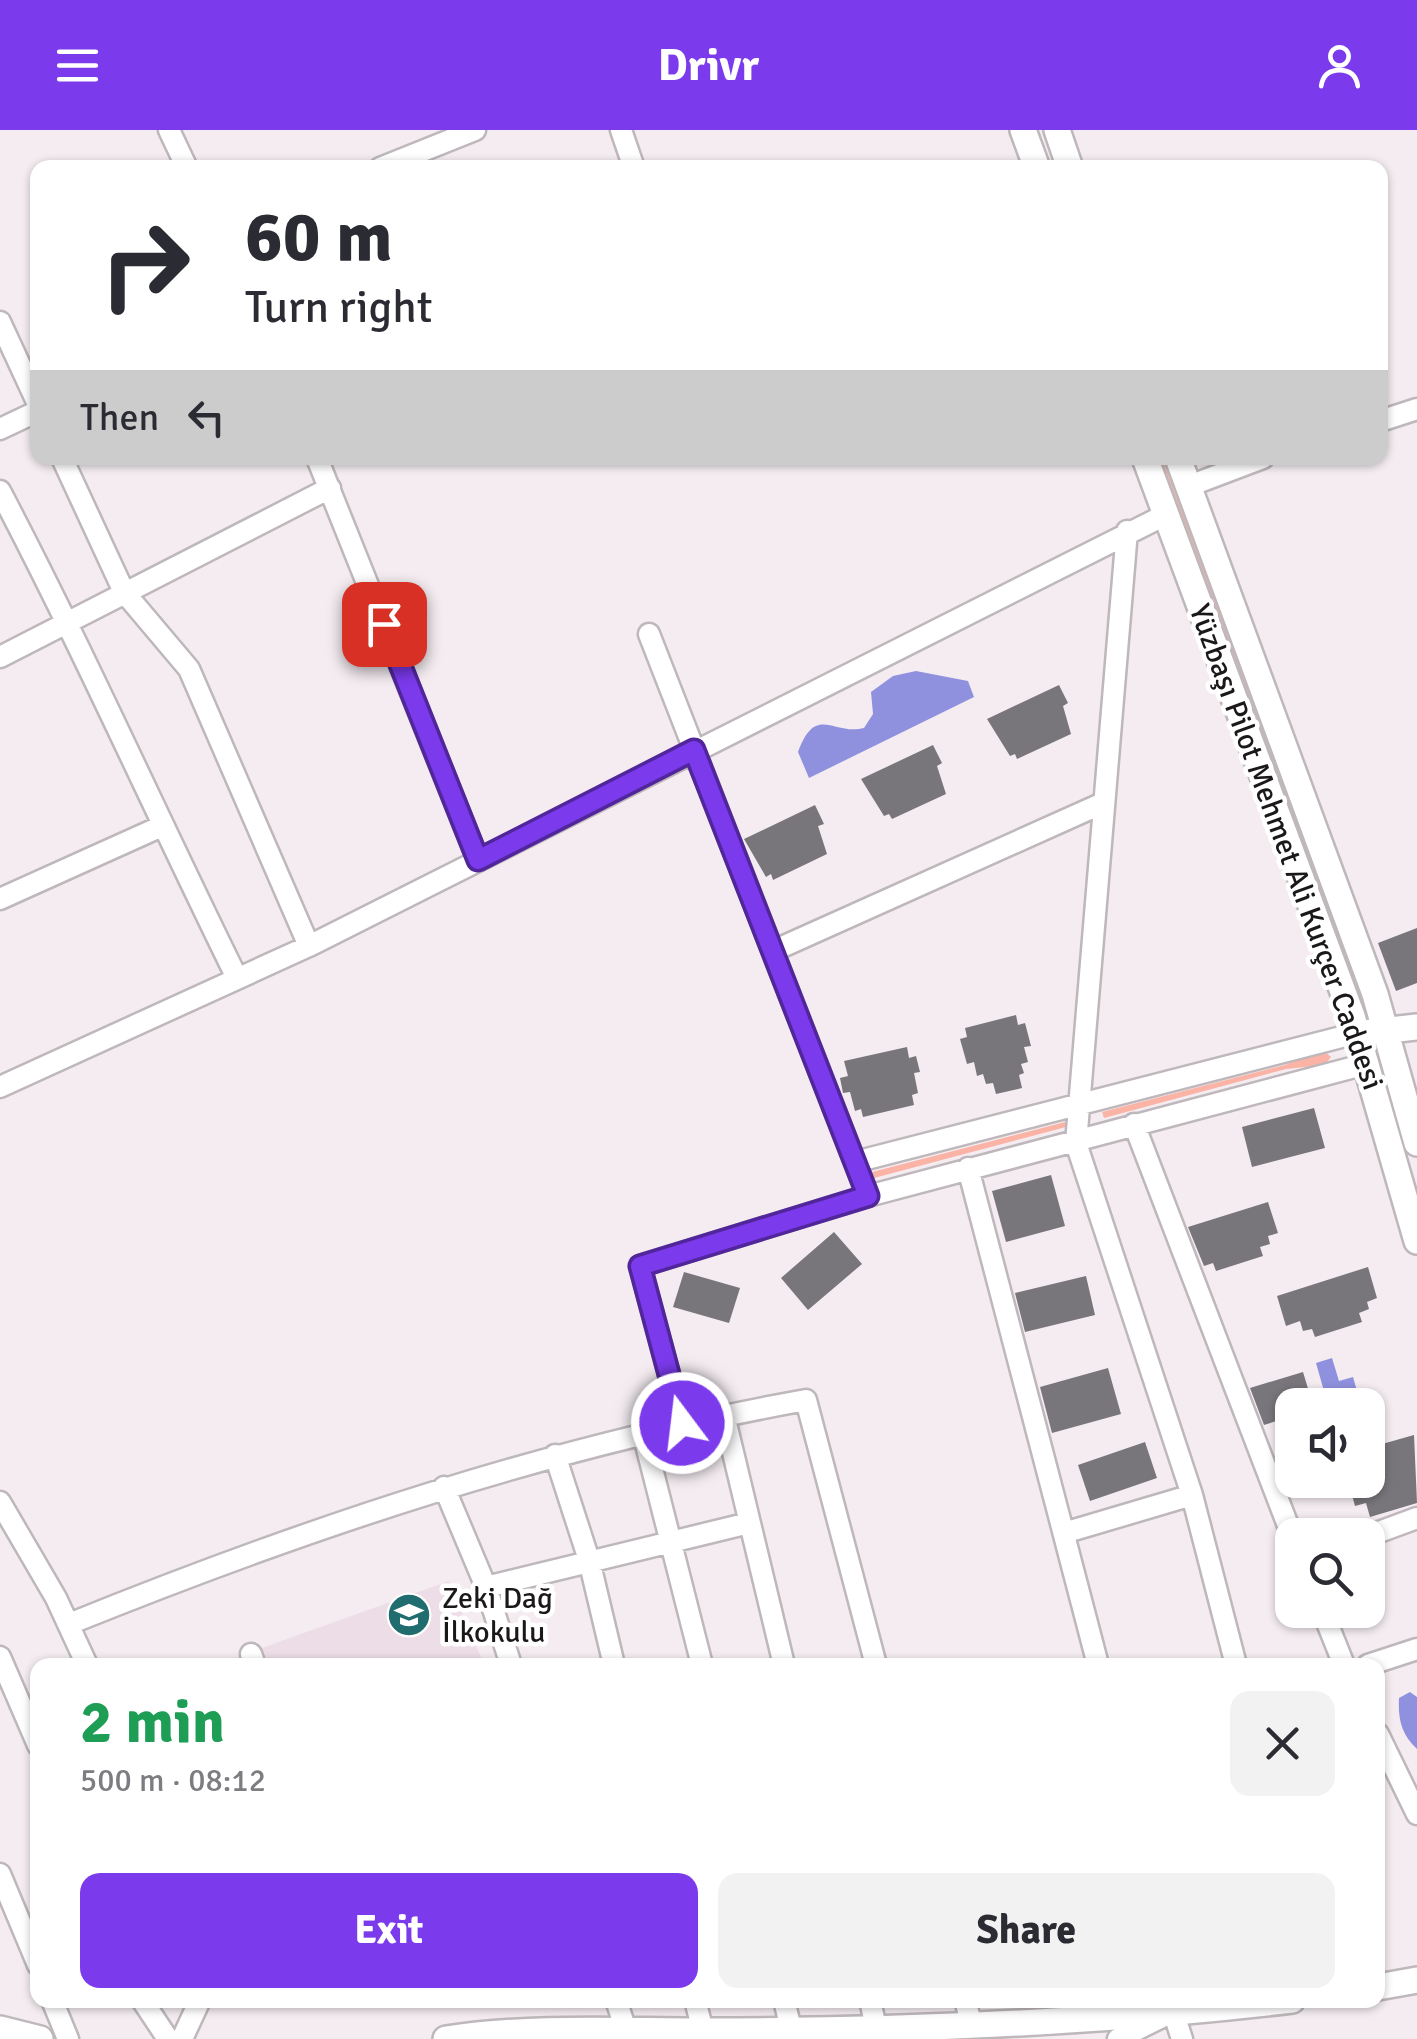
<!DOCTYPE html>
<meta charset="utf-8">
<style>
body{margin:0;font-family:Signika,sans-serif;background:#f2f2f3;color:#2b2b33;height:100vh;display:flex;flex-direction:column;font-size:38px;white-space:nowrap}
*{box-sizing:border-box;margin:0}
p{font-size:32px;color:#7c7c81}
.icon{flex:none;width:55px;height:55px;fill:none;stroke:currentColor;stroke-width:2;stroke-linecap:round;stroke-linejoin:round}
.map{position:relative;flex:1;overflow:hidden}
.drawer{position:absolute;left:30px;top:1528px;width:1355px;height:350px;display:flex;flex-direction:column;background:#fff;border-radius:20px;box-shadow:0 2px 8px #0004}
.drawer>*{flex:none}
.hud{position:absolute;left:30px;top:30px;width:1358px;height:305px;border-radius:20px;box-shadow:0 2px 8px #0004;background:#fff;color:#2b2b33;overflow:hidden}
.fabs{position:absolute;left:1275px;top:1258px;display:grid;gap:20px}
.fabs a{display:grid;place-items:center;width:110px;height:110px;border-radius:20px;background:#fff;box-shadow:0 2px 8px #0004;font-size:50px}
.pin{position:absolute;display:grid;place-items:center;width:85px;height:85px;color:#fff;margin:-42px;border-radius:20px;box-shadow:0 5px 15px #0006}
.me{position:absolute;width:110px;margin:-55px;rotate:345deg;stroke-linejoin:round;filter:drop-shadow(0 0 8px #0008)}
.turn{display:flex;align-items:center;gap:35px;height:210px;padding:0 50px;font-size:45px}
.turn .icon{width:130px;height:130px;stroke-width:2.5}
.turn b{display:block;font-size:70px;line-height:85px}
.then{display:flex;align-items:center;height:95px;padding:0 50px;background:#0003;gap:20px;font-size:38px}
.round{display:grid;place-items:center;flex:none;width:105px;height:105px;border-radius:20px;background:#f2f2f3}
.headline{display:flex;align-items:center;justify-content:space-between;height:170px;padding:0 50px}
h1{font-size:60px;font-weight:700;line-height:75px;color:#1e9e55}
.button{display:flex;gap:20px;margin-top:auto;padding:20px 50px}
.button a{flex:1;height:115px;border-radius:20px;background:#7c3aed;color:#fff;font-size:40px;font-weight:700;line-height:115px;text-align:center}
.button a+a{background:#f2f2f3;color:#2b2b33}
header{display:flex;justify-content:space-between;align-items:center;height:130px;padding:0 50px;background:#7c3aed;color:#fff;font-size:45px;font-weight:700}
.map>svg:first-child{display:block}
.built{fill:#ecdde7}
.green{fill:#fab3a4}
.water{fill:#9091de}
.building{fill:#78757b}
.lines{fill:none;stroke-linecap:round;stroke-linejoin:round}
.minor-casing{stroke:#beb7bb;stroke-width:25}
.major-casing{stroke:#beb7bb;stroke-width:30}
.minor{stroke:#fff;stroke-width:20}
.major{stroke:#fff;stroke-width:25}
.route-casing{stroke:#51269a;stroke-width:25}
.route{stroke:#7c3aed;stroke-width:18}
.labels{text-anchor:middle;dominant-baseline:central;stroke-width:9;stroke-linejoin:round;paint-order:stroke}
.street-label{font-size:30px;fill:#1b181a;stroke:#fff}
.poi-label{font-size:30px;fill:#1b181a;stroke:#fff;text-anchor:start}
</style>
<header><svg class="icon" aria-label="menu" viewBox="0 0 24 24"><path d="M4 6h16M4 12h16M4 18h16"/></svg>Drivr<svg class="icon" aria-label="person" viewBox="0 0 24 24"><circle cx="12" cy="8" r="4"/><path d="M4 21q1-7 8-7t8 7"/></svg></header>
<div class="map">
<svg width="1417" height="1909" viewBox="0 0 1417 1909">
<rect width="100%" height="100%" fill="#f4ecf1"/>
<path class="built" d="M449 1451 484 1535H269L262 1518Z"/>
<path class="green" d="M1157 328H1165L1371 885 1364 887Z
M1323 920 1331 927 1325 935 1286 939 1104 988 1102 982 1285 935Z
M1065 992 1066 997 874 1048 872 1042Z"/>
<path class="water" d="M916 541 968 551 974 567 809 648 798 622C816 573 833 606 864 598L873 584 871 562 893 546Z
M1332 1228 1339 1251 1353 1247 1361 1275H1328L1316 1233Z
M1410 1562 1417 1567V1619C1401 1604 1398 1589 1399 1568Z"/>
<path class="building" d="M1059 555 1068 573 1063 576 1071 604 1017 629 1015 624 1010 626 987 589Z
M933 615 942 633 937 636 946 664 892 689 889 684 884 686 861 649Z
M815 675 824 694 818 696 827 724 773 750 771 744 766 747 744 709Z
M1417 798V853L1396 861 1378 813Z
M1016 885 1018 895 1025 893 1031 916 1024 917 1028 932 1021 934 1024 943 1019 945 1022 958 996 964 993 953 986 954 983 944 977 946 974 932 967 934 960 909 967 907 965 898Z
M907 917 909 928 916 926 920 942 914 943 918 963 912 965 914 975 863 987 861 979 855 981 850 962 843 963 840 948 848 946 844 931Z
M1314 978 1325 1018 1252 1037 1242 997Z
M1051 1045 1065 1096 1006 1112 992 1061Z
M1268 1072 1278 1103 1268 1106 1270 1114 1260 1117 1263 1126 1216 1141 1213 1133 1204 1136 1188 1097Z
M834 1102 862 1134 808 1180 781 1148Z
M1368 1137 1377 1168 1367 1172 1369 1179 1359 1183 1362 1192 1315 1207 1312 1199 1303 1201 1300 1191 1286 1196 1277 1166Z
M684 1142 740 1158 729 1193 673 1177Z
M1086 1146 1095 1185 1025 1202 1015 1163Z
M1108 1238 1121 1284 1052 1303 1040 1257Z
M1303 1242 1313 1275H1292V1286L1264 1295 1250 1258Z
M1414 1305 1417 1373 1370 1387 1366 1373 1355 1376 1348 1350H1368V1318Z
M1145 1312 1157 1348 1090 1371 1078 1335Z"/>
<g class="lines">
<g class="minor-casing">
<path id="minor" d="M169 0 187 38
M621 0 634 38
M380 38 475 0
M0 192 38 274
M1380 291 1417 279
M0 299 38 281
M62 328 124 462 189 539 309 816
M317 328 478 730
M1189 356 1263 328
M0 361C84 521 157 686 237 848
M1127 401 1076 1013 1192 1365 1236 1535
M649 504 868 1066
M0 527 330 358
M0 769 162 696
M773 821 1103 673
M0 957 309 816 1167 384
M1134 994 1292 1406
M855 1032 1357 903
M968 1038 1098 1535
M724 1285 784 1535
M682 1293 640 1136 868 1066 1366 934
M643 1303 702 1535
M555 1325 589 1430 614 1535
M444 1357 486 1457 511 1535
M0 1372 56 1468 87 1535
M1067 1402 1192 1365
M1368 1406 1417 1388
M486 1457 749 1393
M1322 1480 1344 1535
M69 1494C309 1397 551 1316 806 1270L876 1535
M251 1524 255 1535
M0 1527 38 1615
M1368 1535 1417 1519
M1378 1604 1417 1684
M0 1744 38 1835
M52 1870 68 1909
M142 1870 168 1909
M616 1870 625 1897
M695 1870 703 1901
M784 1870 791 1899
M870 1870 876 1898
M965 1870 972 1896
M1170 1872 1182 1909
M182 1909 200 1870
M1118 1909 1166 1885"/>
</g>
<g class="major-casing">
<path id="major" d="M1023 0 1037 38
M1057 0 1070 38
M1145 328 1352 886 1417 1111
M1178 328 1375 864 1417 1013
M1371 902 1417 897
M1378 1857 1417 1850
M0 1899 40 1909
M446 1909C533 1896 618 1901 705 1901 901 1901 1098 1893 1292 1870"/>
</g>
<use href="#minor" class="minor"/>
<use href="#major" class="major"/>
</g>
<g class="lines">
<g class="route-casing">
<path id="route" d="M384 494 478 730 694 620 868 1066 640 1136 682 1293"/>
</g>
<use href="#route" class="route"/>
</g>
<defs>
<g id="school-disc" transform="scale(2.25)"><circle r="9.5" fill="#206c6f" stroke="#fff"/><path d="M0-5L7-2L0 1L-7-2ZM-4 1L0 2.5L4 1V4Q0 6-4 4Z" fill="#fff"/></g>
</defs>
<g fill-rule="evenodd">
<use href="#school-disc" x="409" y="1485"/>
</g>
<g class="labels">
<g class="street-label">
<text transform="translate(1286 717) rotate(70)">Yüzbaşı Pilot Mehmet Ali Kurçer Caddesi</text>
</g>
<g class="poi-label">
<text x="442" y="1468">Zeki Dağ<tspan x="442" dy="34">İlkokulu</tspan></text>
</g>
</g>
</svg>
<div class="fabs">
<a><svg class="icon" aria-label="sound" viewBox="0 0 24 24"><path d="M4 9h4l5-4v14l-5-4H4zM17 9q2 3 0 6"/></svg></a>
<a><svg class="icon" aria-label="search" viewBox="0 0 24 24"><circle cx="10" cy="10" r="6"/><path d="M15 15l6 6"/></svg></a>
</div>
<div class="pin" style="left:384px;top:494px;background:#d93025"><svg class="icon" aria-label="arrive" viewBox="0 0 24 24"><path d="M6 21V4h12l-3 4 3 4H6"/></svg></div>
<svg class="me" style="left:682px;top:1293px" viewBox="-20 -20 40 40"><circle r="17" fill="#7c3aed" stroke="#fff" stroke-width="3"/><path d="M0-11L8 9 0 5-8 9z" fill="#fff"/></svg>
<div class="hud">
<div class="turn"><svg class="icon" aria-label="right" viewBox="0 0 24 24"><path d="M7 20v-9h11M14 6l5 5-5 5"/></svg><div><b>60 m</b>Turn right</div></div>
<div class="then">Then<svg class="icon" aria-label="left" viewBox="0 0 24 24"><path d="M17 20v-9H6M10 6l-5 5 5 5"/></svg></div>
</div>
<section class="drawer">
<div class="headline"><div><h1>2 min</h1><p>500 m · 08:12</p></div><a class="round"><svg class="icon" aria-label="close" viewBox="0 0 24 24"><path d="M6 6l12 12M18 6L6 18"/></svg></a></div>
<div class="button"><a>Exit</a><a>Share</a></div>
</section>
</div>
